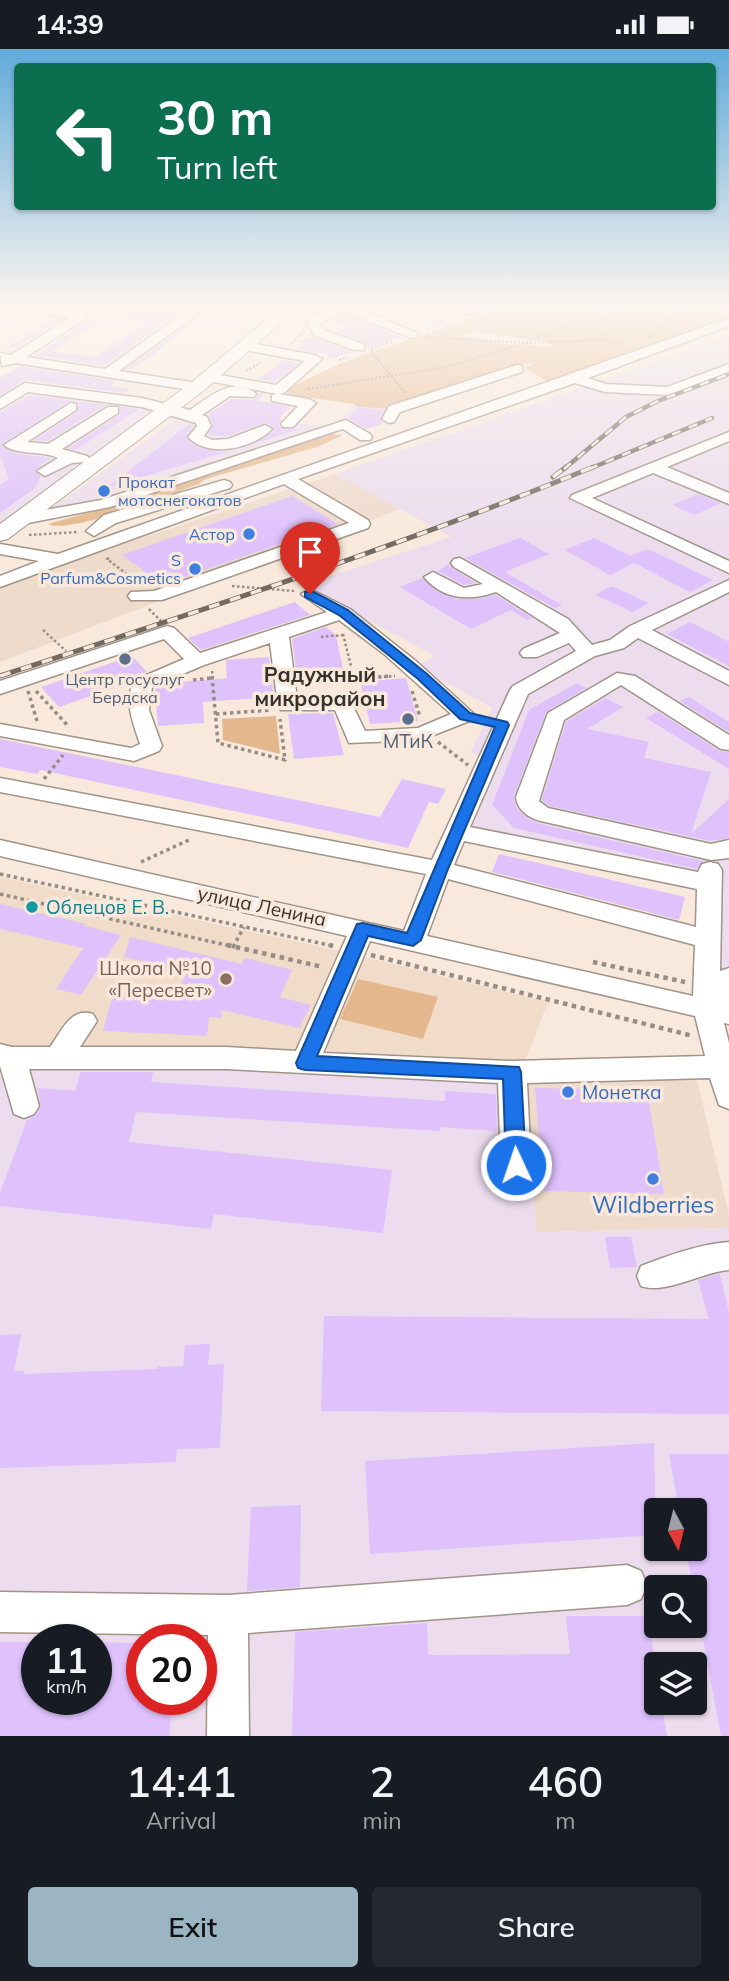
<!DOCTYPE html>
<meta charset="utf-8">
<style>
body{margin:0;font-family:Mulish,sans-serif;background:#242831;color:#f1f3f6;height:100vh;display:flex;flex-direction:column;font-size:26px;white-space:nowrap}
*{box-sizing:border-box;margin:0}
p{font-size:23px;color:#9ea1a6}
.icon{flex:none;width:38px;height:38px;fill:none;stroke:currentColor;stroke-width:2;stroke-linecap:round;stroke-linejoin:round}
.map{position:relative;height:1687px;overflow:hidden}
.panel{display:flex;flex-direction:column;background:#171b24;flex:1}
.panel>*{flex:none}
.top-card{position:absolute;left:14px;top:14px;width:702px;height:147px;border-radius:7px;box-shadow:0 2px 5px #0004;background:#0b6e4f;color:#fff;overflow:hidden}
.needle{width:46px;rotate:173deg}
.tools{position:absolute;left:644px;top:1449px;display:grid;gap:14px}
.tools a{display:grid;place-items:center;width:63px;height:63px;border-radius:7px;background:#171b24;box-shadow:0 2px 5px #0004;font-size:35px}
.speed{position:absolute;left:21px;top:1575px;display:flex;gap:14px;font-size:35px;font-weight:700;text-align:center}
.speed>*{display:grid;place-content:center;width:91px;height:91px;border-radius:50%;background:#171b24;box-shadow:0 2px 5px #0004;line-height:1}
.speed small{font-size:18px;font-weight:400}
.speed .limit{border:10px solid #d22;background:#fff;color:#111}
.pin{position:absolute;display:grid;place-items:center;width:60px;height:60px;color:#fff;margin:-72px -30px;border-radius:50% 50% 50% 0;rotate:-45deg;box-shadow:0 0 7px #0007}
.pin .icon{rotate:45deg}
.me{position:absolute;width:77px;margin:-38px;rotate:357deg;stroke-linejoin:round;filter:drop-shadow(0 0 5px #0008)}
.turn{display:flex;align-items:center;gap:24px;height:147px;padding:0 28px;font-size:32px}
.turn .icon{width:91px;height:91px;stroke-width:2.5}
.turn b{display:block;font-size:49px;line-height:60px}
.eta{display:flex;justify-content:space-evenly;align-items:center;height:119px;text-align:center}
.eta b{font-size:42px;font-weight:600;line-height:49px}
.button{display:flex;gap:14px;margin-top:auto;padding:14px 28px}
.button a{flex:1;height:80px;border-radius:7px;background:#9cb5c3;color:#111;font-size:28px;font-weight:600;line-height:80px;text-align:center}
.button a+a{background:#242831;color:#f1f3f6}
.status{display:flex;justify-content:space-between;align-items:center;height:49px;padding:0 35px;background:#171b24;direction:ltr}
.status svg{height:19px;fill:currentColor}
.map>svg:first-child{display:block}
.commercial{fill:#eedbcc}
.industrial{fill:#ecdcee;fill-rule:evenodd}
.built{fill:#f1dcca}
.green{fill:#e4b78c;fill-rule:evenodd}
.building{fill:#dfc1fc}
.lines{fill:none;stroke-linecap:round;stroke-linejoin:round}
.minor-casing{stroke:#a09387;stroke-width:3}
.major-casing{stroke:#a09387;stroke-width:2}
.path-far3{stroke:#978d84;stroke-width:2;stroke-dasharray:2 2;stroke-linecap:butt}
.path-far2{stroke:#978d84;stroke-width:2.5;stroke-dasharray:2.5 2.5;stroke-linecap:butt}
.path-far1{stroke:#978d84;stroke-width:3.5;stroke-dasharray:3.5 3.5;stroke-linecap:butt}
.path{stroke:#978d84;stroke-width:4.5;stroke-dasharray:4.5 4.5;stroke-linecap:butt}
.minor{fill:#fff;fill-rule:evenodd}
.major{fill:#fff;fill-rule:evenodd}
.rail-far1-casing{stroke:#726961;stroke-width:4.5}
.rail-casing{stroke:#726961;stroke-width:5}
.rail-far1{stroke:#f8e9dc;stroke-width:2.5;stroke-dasharray:9;stroke-linecap:butt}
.rail{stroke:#f8e9dc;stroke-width:3.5;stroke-dasharray:11;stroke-linecap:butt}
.route{fill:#1a73e8;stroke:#114b97;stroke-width:2}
.shop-dot{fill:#3f7fe0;stroke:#f8e9dc;stroke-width:2.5}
.service-dot{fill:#5c6f8a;stroke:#f8e9dc;stroke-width:2.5}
.culture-dot{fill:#0f9aa8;stroke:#f8e9dc;stroke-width:2.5}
.education-dot{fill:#8d6e63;stroke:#f8e9dc;stroke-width:2.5}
.labels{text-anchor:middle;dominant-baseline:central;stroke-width:7;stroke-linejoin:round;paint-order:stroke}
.far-shop-label{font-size:16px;fill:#366cbe;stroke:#f8e9dc;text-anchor:end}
.far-service-label{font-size:16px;fill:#4e5e75;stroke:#f8e9dc}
.service-label{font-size:19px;fill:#4e5e75;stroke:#f8e9dc}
.street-label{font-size:19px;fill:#37312c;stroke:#f8e9dc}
.culture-label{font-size:19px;fill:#0d838f;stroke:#f8e9dc;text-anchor:start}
.education-label{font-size:19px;fill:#785e54;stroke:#f8e9dc;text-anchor:end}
.shop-label{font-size:19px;fill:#366cbe;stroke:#f8e9dc;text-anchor:start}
.neighbourhood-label{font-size:21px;font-weight:bold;fill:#37312c;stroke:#f8e9dc}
.near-shop-label{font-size:23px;fill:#366cbe;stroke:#f8e9dc}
</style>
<div class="status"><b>14:39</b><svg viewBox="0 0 49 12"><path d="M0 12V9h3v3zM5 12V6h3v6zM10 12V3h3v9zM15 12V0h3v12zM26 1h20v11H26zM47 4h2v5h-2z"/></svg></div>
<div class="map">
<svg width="729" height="1687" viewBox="0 0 729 1687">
<rect width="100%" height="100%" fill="#f8e9dc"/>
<path class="commercial" d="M336 425 400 460 0 613V536Z
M527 1022 696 1026 729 1167V1179L536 1183Z"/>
<path class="industrial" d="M729 287V927L724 951 690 943 705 829 471 781 500 710 470 704 492 659 417 617 435 607 303 536 451 488 336 425Z
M44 341 165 357 0 475V367Z
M354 355 397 360 389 370 372 375 354 380 331 378 104 455 29 476 187 362 331 378Z
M8 1005 305 1014 526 1010 536 1183 729 1179V1687H0V1028ZM656 1461H695V1500H656ZM656 1538H695V1577H656ZM37 1591H96V1650H37ZM142 1591H201V1650H142ZM656 1615H695V1654H656Z"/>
<path class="built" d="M0 828 345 903 548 953 526 1010 305 1014 0 1003Z"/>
<path class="green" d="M511 256H664L679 263 680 256H729V269L547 332 525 319 536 313 514 317 397 360 359 358 354 355 292 346 284 341 344 313ZM475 283 547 293 553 298 504 295 464 287Z
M326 385 343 386 320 397 206 430 199 435C171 444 70 486 48 475L130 452 175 433Z
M276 667 280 705 223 691 222 670Z
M358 930 438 948 423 990 340 970Z"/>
<path class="building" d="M106 256H190L104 317 36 307 86 272 96 274 52 302 96 308 149 272 105 265Z
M214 256 154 305 131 321 126 320Z
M349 267 402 288 367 299 365 293 334 282 348 278 333 272Z
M56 269 62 270 17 299 8 298Z
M312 288H313L352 303 334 309 319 302 317 304 298 300 304 295 297 292Z
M284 311 299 314 275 333 259 330Z
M20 317 116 332 111 337 131 340 125 344 25 331 0 346V329Z
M258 344 265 345 257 351 290 358 279 369 282 371 278 375 281 379 300 380 256 394 274 382 273 378 264 374 227 387 208 386 213 376 208 365 231 350 254 351Z
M29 346 106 356 47 392 35 391 77 363 78 353 70 352 3 394V398L15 404 50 409 35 421 41 427 34 440 0 464V436L9 430 0 405V363Z
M121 358 139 360 76 401 68 399 119 366Z
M359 358 384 362 379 371 384 374 366 380 348 369Z
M189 375 194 376 185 388 195 397 218 403 233 401 108 438Z
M698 445 721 454 694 466 672 456Z
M292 447 338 475 170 533 160 526 152 528 122 506Z
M520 489 549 505 505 523 562 556 555 559 465 509Z
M594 489 630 507 648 500 713 531 690 543 634 514 610 526 565 501Z
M449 515 453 520 476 534 464 536 438 522Z
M422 529 438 543 457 550H477L496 546 532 569 527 571 511 561 471 580 400 538Z
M611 537 649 554 633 563 595 546Z
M295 553 310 566 201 601 188 589Z
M690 573 729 593V617L667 585Z
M326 578 336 586 344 625 297 628 292 590Z
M132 607 147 623 113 634 114 639 59 658 41 638Z
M269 608 274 648 203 653 204 674 158 677 155 640 169 634 227 629 226 611Z
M406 629 418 672 370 675 360 633Z
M577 634 586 639 546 663 514 747 516 758 527 769 540 775 703 812 697 820 514 779 492 756 529 661Z
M689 648 729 673V683L680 652Z
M605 649 623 658 587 680 649 693 644 709 711 723 691 785 729 750V789L711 792 549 757 542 751 566 673Z
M658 663 720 702 729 704V720L646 669Z
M333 664 344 706 294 710 288 665Z
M0 690 380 768 402 730 446 740 438 755 429 753 408 799 40 721 37 725 0 718Z
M499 805 685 848 679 871 492 823Z
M0 855 86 875 85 877 121 886 81 946 56 940 83 899 0 880Z
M130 888 242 915 245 909 292 921 280 948 311 956 299 979 221 961 222 969 209 968 207 987 103 982 113 946 174 949 187 923 124 908Z
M81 1023H153L151 1033 445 1052V1042L496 1045 497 1082 440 1078V1082L136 1063 129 1093 392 1121 383 1184 214 1165 211 1180 0 1157V1144L27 1071 36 1066 41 1058 38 1039 75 1042Z
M535 1039 647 1041 664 1145 544 1142Z
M605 1188H631L637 1218 610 1219Z
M720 1225 729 1264V1365L321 1362 324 1267 709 1270 698 1231Z
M21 1285 14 1322H24V1325L158 1320V1318L183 1317 185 1296 210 1295 208 1316 224 1315 220 1399 177 1400 176 1413 0 1419V1286Z
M654 1394 656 1486 370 1505 365 1412Z
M669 1405H729V1687H721L686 1500H695V1461H679Z
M301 1456 300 1538 247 1542 251 1458Z
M566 1567H648L656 1621V1654H661L667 1687H292L295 1583 427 1574 428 1606 570 1605Z
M0 1593H37V1650H96V1593L142 1594V1650H173L169 1687H0Z"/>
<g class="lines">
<g class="minor-casing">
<path id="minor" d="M4 256H36L85 264V270L26 308 105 320 195 256H210L119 322 197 334 204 338 197 342 16 314 2 317 0 304 11 306 69 269Z
M341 256H361L358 259 419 285 413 289 409 288 346 263 320 274 323 281 364 295V301H354L314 286 307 273C316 263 329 261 341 256Z
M447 256H465L475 262 469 266Z
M729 269V277L588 329 606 335 667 338 729 315V324L669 346 605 343 575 334 298 430 368 471 370 475 368 479 162 551H131L128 547 131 543 154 542 349 474 284 435 0 538V527L39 512 0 505V495L58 505Z
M244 293 315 306 322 310 284 344 279 345 309 350 316 354 293 378H283L281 375 298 357 272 352V346L277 345 209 332 202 328 209 324 276 336 305 312 239 300 238 297Z
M517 316 522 317V323L400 363 394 373 389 374 382 370 389 357Z
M25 334 142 349 190 361C209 348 234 326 256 345L254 348 230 347 202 366 207 368 211 377 204 387 212 391 228 390 265 376 272 380C254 399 208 410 188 388L197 377 196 374 142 358 28 343 0 360V349Z
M71 354 76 355V361L27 393 48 395 108 358H118V364L62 400 87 407 90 410 87 413 72 414 45 427 37 422 58 409C42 401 17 407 4 396Z
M346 371 370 385 372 388 370 391H360L343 380 339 381 110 458 23 475 15 470 23 465 101 451Z
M729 383V392L667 418 729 444V455L653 424 592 449 729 512V524L570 449 572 446Z
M224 431 230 433 232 436 230 439 116 474 94 487 86 482 104 466Z
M460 509 568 570 592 596 610 591 630 577 729 531V543L652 581 729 622V636L638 589 624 599 595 607 528 645 470 778 698 823 702 815 710 813 718 815 722 821 720 922 729 919V975L724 974 729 994V1060L719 1056 710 1029 527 1034 531 1116 527 1125 516 1129 505 1125 501 1116 498 1034 226 1020H29L39 1057 34 1065 24 1069 14 1065 0 1017V995L12 998H50C62 982 70 958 93 965L97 972 80 998H226L296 1002 347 887 0 807V791L404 882 426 825 0 743V729L432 811 510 641 513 637 576 602 569 594 537 608H523L520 604 523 600 560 584 496 543C470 552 443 551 424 528L433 523 464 539 483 535 454 518 451 514 454 510ZM464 792 697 840 696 878 454 816ZM448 830 695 896 693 947 427 887ZM370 892 695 967 705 1007 512 1012 323 1004Z
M310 540 350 560 417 613 472 663 475 667 472 671 421 691 349 694 335 661H281L278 657 270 594 204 616 152 638 149 661 162 697 159 702 134 712 0 687V675L131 699 140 695C133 674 123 651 135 631L184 610 164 590 0 645V632L167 577 174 579 200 604 327 563 301 545ZM339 571 384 605 451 665 418 679 365 682 350 651 297 650 289 588Z
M617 624 635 627 729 686V701L721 700 621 636 564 671 539 752 548 759 711 795 729 791V809L711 811 541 772C529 769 517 761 516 748L548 664Z
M729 1193V1221C702 1223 665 1246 641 1237L637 1227 641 1217C669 1206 700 1195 729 1193Z
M627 1516 641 1522 647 1536 641 1550 627 1556 248 1584 249 1687H207L208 1586 0 1583V1543L228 1546Z"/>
</g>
<g class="major-casing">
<path id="major" d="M284 256H301L203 342 8 490 0 492V475L191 334Z"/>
</g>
<path class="path-far3" d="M618 256 633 257
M702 256 727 260
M598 271 596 276 609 291 623 296
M427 281 446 270
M426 288 525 294 609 291
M648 288 676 261 673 256
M291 294 304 283
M371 300 393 292
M371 302 406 345
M339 311 347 308
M246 322 261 313
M308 340 447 318 525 294 561 278 598 271 640 256"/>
<path class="path-far2" d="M29 486 78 483
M109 509 107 510 137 533
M232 537 294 542
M149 560 161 572
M43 581 66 602
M343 585 354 629
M321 588 343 586
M212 622 213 629
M369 629 395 627"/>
<path class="path-far1" d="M212 627 218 694 285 711 280 670
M353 627 354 630
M193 631 212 629
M301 635 390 627
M28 642 37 672
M36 642 69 678
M412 642 420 668
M216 665 271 661
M438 693 468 716
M44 730 63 706
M141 813 191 790
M0 825 333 897
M0 845 235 898
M233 898 244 878"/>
<path class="path" d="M227 896 323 918
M330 896 333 897
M371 906 693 987
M593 913 685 933"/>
<use href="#minor" class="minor"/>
<use href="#major" class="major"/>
<g class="rail-far1-casing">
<path id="rail-far1" d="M564 420 626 368 658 352 729 325
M589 420 712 369"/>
</g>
<g class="rail-casing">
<path id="rail" d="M553 428 566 418
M0 627C199 562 399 498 593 418"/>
</g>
<use href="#rail-far1" class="rail-far1"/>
<use href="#rail" class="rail"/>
</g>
<linearGradient id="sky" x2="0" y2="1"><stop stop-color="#62abda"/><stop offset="0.52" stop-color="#fcf5ef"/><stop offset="1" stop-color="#fcf5ef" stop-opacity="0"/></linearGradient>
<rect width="729" height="493" fill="url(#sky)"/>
<path class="route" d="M305 543H314L348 561 427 625 470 664 507 673 509 676 448 820 421 891 413 897 368 887 317 1007 519 1018 521 1023 526 1116 523 1122 516 1124 509 1122 506 1116 503 1030 305 1021 298 1019 296 1014 357 875 363 874 407 884 495 678 460 670 418 630 339 566 305 548Z"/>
<g class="shop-dot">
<circle cx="104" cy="442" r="7"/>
<circle cx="249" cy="485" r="7"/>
<circle cx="195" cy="520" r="7"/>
<circle cx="568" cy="1043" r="7"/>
<circle cx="653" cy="1130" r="7"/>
</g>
<g class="service-dot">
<circle cx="125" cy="610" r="7"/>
<circle cx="408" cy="670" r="7"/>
</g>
<circle class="culture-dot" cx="32" cy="858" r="7"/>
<circle class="education-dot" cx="226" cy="930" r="7"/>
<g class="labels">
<g class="far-shop-label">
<text x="118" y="433" text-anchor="start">Прокат<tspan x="118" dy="18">мотоснегокатов</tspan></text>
<text x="235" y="485">Астор</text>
<text x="181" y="511">S<tspan x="181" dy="18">Parfum&amp;Cosmetics</tspan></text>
</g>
<g class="far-service-label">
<text x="125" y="630">Центр госуслуг<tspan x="125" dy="18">Бердска</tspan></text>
</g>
<g class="service-label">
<text x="408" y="692">МТиК</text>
</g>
<g class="street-label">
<text transform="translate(262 857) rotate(12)">улица Ленина</text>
</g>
<g class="culture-label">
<text x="46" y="858">Облецов Е. В.</text>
</g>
<g class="education-label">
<text x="212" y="919">Школа №10<tspan x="212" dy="22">«Пересвет»</tspan></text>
</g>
<g class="shop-label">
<text x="582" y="1043">Монетка</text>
</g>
<g class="neighbourhood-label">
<text x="320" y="625">Радужный<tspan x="320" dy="24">микрорайон</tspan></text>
</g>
<g class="near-shop-label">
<text x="653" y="1155">Wildberries</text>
</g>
</g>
</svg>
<div class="tools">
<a><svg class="needle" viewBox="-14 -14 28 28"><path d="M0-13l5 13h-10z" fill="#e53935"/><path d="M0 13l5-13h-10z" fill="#9ea1a6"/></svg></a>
<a><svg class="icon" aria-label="search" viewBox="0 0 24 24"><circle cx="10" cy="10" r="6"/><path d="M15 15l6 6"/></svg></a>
<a><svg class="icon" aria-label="layers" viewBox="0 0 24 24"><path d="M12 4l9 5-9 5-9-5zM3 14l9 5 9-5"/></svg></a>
</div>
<div class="speed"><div>11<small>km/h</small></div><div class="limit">20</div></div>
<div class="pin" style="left:310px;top:545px;background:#d93025"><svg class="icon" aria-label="arrive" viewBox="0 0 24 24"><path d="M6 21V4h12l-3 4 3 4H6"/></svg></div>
<svg class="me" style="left:516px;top:1116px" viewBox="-20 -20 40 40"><circle r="17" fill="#1a73e8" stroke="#fff" stroke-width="3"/><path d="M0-11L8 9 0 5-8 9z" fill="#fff"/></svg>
<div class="top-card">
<div class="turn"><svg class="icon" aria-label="left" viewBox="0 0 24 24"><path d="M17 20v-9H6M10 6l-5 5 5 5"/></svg><div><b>30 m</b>Turn left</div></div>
</div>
</div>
<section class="panel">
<div class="eta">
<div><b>14:41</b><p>Arrival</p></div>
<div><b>2</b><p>min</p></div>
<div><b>460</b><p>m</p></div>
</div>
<div class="button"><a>Exit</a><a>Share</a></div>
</section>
